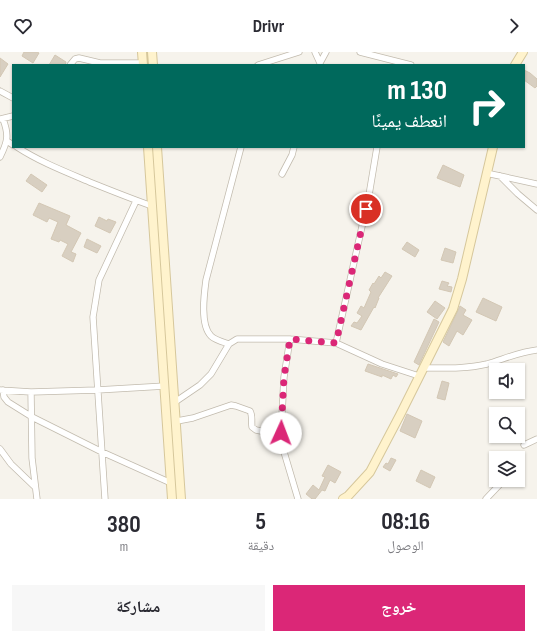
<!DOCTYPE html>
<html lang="ar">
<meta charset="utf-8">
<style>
body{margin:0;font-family:"Sofia Sans Condensed","Noto Naskh Arabic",sans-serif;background:#f7f7f7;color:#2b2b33;direction:rtl;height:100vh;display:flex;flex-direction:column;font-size:15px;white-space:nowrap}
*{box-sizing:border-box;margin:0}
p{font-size:13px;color:#7c7c81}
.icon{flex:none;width:22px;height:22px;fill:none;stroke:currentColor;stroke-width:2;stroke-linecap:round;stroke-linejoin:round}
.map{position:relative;height:447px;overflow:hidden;direction:ltr}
.side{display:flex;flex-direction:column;background:#fff;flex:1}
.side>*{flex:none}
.hud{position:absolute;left:12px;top:12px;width:513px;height:84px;border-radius:0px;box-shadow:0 1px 3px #0004;direction:rtl;background:#00695c;color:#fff;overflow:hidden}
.buttons{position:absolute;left:489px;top:311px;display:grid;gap:8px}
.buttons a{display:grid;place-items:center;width:36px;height:36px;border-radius:0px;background:#fff;box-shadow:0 1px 3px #0004;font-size:20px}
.pin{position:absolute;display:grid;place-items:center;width:34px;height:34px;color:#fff;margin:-17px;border:2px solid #fff;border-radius:50%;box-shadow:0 1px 4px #0007}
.me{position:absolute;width:44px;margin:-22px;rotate:2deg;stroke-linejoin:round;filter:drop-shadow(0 0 3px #0008)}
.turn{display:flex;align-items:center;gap:14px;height:84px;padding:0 12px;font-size:18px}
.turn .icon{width:52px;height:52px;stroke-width:2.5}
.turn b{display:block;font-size:28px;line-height:34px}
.eta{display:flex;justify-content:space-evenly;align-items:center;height:68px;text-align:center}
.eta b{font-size:24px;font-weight:700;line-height:28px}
.button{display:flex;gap:8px;margin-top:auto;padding:8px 12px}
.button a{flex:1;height:46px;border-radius:0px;background:#db2777;color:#fff;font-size:16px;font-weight:700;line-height:46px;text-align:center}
.button a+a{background:#f7f7f7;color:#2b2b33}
header{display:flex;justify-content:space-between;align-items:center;height:52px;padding:0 12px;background:#fff;font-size:18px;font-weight:700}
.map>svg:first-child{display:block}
.building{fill:#d8cfc1;stroke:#d3c7b4}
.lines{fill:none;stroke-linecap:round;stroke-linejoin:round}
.street-casing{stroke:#c2bbae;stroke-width:7}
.secondary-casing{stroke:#d6c79b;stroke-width:10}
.street{stroke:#fff;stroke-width:5.5}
.secondary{stroke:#fff3cd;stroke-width:8}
.route{stroke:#db2777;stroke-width:7;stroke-dasharray:0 12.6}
</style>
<header><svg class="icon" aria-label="forward" viewBox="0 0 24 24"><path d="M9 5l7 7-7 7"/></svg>Drivr<svg class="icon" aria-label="heart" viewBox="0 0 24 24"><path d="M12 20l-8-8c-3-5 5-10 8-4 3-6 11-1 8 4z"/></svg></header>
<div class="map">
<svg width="537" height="447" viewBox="0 0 537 447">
<rect width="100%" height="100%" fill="#f6f3ec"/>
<path class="building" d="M24 0H37L39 1 33 11 22 4Z
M55 3 66 10 65 13H49Z
M0 6 8 12 0 25Z
M524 18 530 21 537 27V34L535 36 524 28Z
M443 113 464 123 460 135 437 126Z
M31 122 47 133 42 140 26 129Z
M39 151 70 164 66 173 81 181 71 200 76 202 73 210 62 204 68 192 60 188 59 190 51 187 58 170 49 166 47 170 33 163Z
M99 165 107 169 108 167 116 170 110 181 95 174Z
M87 187 101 194 97 201 84 195Z
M407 190 419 198 415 205 402 197Z
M445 196 456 200 453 211 441 208Z
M385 220 392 224 378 246H379L375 256 374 255 361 278 351 274 354 270 357 271 362 264 357 261 361 254 364 256 371 240 369 238 373 231 374 232 379 224 381 226Z
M442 229 449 231 447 234 452 235 451 240 439 237Z
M483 246 502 255 496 269 476 260Z
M435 249 445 256 437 267 427 260Z
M460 254 466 258 463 263 472 268 463 283 457 279 449 294 443 290Z
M434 267 439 270 419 313 414 310Z
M368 312 398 322 396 325 393 323 391 327 382 323V325L365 319Z
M442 329 449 331 445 348 437 346Z
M407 362 422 369 415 386 400 379Z
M391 406 396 408 390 419 383 415 386 411 388 412Z
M328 413 341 420 335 431 330 428 325 439 322 438 315 447H312L306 442 313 433 319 438 325 425 322 424Z
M421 418 435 425 430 436 416 429Z"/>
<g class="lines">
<g class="street-casing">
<path id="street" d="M315 0 320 11V13
M360 0 411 13
M320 11 326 0
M70 13 75 7 79 6 100 11H143
M258 13 299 0
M0 39 13 46
M0 67 13 64
M7 89 13 93
M17 95C40 110 66 120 92 131 112 139 132 147 152 154
M0 105C8 89 9 83 3 67
M486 121 537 132
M282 122 292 103 294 95
M500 124 518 142 537 158
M290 287 284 325 281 381 284 400 298 447
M336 291 369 143 377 95
M229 292C223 290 215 288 211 284 200 273 204 243 206 228L241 95
M423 316C444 316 466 317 487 312 504 307 519 300 537 298
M0 338 31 340 97 338 165 334
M3 338 4 345 8 350 32 365 102 400 171 431
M31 340 32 406 37 447
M175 350 200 333 211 322 229 292 237 287H290L336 291 382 312 419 324
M177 369 193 366 231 353 236 354 250 359C253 364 251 369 252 375L256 378 271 381
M524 393 537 387
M0 397 11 412 35 435
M105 447 93 265 99 228 136 149
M486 447 504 428"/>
</g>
<g class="secondary-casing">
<path id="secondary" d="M142 0 143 13
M152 0 153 13
M515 13 523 0
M148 95 172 447
M157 95 181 447
M343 447 348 444 370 420 400 363 453 257 462 227 493 95"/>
</g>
<use href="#street" class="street"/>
<use href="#secondary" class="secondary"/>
</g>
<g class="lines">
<path class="route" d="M281 381 284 325 290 287 336 291 366 157"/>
</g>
</svg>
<div class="buttons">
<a><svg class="icon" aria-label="sound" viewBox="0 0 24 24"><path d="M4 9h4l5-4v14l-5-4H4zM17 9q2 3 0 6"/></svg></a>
<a><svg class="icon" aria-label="search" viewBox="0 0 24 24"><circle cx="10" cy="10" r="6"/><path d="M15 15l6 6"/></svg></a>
<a><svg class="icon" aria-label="layers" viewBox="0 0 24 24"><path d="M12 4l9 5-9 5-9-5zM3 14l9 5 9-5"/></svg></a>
</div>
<div class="pin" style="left:366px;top:157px;background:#d93025"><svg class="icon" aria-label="arrive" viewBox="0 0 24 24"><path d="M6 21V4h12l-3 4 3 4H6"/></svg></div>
<svg class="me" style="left:281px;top:381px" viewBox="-20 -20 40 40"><circle r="19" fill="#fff"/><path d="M0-13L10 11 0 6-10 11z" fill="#db2777"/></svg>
<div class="hud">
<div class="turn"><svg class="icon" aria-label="right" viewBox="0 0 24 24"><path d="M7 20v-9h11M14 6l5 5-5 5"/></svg><div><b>130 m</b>انعطف يمينًا</div></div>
</div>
</div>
<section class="side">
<div class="eta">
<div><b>08:16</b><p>الوصول</p></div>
<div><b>5</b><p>دقيقة</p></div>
<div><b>380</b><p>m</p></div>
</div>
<div class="button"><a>خروج</a><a>مشاركة</a></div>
</section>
